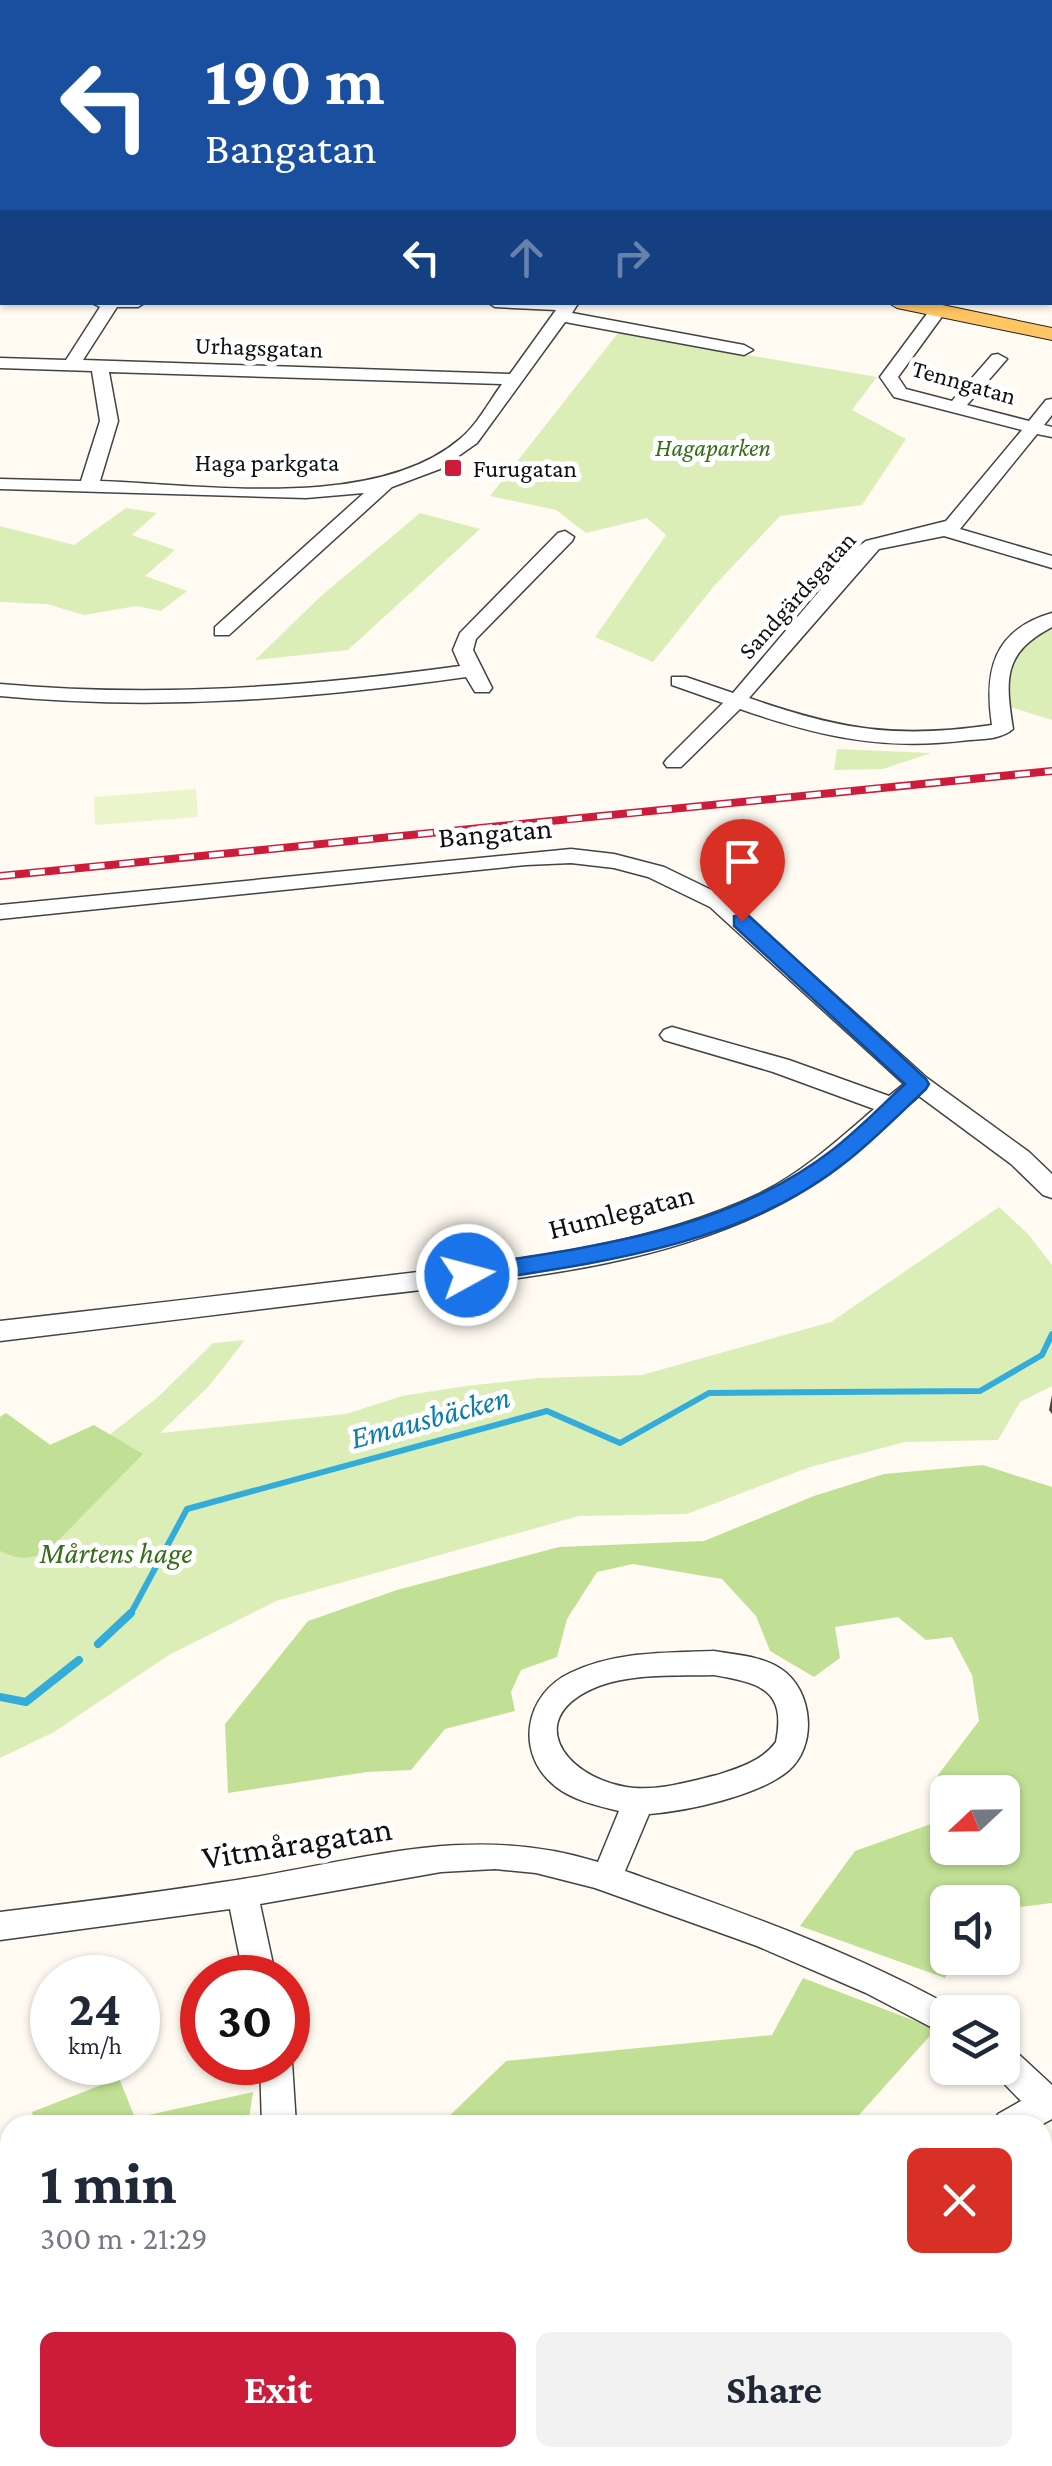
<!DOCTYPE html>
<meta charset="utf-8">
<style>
body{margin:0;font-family:"Crimson Pro",serif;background:#f2f2f3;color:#1f2937;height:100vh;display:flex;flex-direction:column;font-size:38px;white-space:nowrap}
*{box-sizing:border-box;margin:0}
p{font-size:32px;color:#747a83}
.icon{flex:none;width:55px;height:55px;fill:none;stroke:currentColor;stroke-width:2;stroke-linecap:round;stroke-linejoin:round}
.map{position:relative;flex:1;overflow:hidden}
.details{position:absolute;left:0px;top:2115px;width:1052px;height:352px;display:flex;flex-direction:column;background:#fff;border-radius:30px 30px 0 0;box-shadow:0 2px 8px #0004}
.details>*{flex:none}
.guide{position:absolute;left:0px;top:0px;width:1052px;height:305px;box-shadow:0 2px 8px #0004;background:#1a4fa0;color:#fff;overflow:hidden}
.needle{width:65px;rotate:248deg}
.buttons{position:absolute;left:930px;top:1775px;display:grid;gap:20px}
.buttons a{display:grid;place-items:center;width:90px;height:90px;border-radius:15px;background:#fff;box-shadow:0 2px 8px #0004;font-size:50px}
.speed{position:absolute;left:30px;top:1955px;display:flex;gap:20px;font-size:50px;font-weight:700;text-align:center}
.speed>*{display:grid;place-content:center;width:130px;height:130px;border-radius:50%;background:#fff;box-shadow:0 2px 8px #0004;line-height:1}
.speed small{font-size:25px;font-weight:400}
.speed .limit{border:15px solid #d22;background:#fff;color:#111}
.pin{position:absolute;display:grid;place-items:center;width:85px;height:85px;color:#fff;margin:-102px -42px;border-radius:50% 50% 50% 0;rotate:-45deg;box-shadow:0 0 10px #0007}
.pin .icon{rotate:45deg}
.me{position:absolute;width:110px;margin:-55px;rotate:83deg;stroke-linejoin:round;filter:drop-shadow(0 0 8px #0008)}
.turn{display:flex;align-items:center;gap:35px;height:210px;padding:0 40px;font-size:45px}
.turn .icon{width:130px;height:130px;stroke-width:2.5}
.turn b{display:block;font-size:70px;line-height:85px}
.lanes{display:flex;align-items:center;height:95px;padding:0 40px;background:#0003;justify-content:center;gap:50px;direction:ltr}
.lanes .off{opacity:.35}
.round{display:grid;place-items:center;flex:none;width:105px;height:105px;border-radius:15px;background:#f2f2f3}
.head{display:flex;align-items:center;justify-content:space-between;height:170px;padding:0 40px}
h1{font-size:60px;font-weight:700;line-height:75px}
.primary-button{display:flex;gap:20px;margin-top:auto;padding:20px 40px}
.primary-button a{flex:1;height:115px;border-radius:15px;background:#cd1b3a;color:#fff;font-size:40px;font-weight:700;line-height:115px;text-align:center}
.primary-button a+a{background:#f2f2f3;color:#1f2937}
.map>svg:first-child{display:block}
.green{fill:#dbeeb8}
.forest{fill:#c1e096;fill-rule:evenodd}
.pitch{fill:#ebf4ca}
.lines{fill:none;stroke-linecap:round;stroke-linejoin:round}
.stream-far1{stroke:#33acd9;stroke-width:6}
.stream{stroke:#33acd9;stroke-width:8}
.minor-casing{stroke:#434343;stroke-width:3}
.major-casing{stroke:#212121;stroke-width:2}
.minor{fill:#fff;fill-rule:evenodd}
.major{fill:#ffc562;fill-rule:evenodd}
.rail-casing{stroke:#cd1b3a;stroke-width:8}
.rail{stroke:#fff;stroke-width:5;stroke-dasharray:15;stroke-linecap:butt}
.wall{fill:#4d4440}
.route{fill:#1a73e8;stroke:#114b97;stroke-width:2.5}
.poi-dot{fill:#cd1b3a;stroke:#fff;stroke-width:4}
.labels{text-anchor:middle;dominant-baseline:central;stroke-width:10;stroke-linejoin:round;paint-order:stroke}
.far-street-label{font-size:25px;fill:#101010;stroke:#fff}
.far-park-label{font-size:25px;font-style:italic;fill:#366e19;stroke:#fff}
.far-poi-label{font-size:25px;fill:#101010;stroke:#fff;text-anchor:start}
.street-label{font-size:30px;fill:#101010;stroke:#fff}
.park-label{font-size:30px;font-style:italic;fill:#366e19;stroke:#fff}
.water-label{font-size:32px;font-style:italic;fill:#0d7cae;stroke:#fff}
.near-street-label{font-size:35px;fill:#101010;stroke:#fff}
</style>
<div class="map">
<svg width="1052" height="2466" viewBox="0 0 1052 2466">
<rect width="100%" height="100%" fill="#fffbf2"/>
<path class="green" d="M618 333 877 377 852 410 906 439 862 505 780 516 714 586 653 662 595 637 666 535 647 518 586 533 556 510 490 496Z
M126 508 157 513 132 535 175 550 145 576 187 591 161 611 136 606 84 615 47 604 0 602V526L74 545Z
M420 513 480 529 348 650 255 660 320 597Z
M1052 627V720L1010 707C1003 662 1014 649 1052 627Z
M837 749 931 753 883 769 834 770Z
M999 1207 1028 1234 1052 1265V1386L1020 1402 998 1440 905 1442 810 1467 687 1514 579 1516 276 1601 169 1655 54 1732 0 1758V1417L6 1413 51 1445 94 1425 108 1436 158 1397 213 1343 245 1340 208 1387 160 1433 346 1414 402 1396 466 1386 539 1378 642 1375 831 1322Z
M1042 2314 1052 2332V2417L1043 2427V2364H1049L1043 2350Z"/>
<path class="forest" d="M6 1413 50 1445 94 1425 143 1454 48 1551C30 1560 18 1560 0 1551V1417Z
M983 1465 1052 1487V1903L1003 1909 1002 1902H948V1958H953L945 1978 800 1926 855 1851 945 1819 938 1775 979 1721 972 1675 952 1637 926 1640 898 1617 835 1627 840 1658 814 1677 770 1651 756 1616 722 1579 633 1564 597 1572 567 1619 557 1657 521 1670 511 1692 515 1711 445 1729 411 1770 367 1772 228 1793 225 1724 308 1621 397 1590 559 1547 704 1541 814 1496 884 1474ZM1002 1792V1848H948V1792Z
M803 1978 936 2029 850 2125H440L506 2061 772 2035Z
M119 2078 135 2118 253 2092 248 2125H36L32 2112Z
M10 2181V2319L0 2321V2190Z
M239 2458H673L675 2466H238Z"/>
<path class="pitch" d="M196 789 198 817 95 825 94 797Z"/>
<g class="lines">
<path class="stream-far1" d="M130 1615 187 1509 547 1411 620 1443 709 1393 980 1391 1042 1355 1052 1334"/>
<path class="stream" d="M98 1644 131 1613
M0 1697 26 1702 79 1660"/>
<g class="minor-casing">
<path id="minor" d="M432 0H447L448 2H434Z
M880 0H896L897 2H882Z
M1050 17H1052V26H1050Z
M0 25H2V35H0Z
M0 47H2V55H0Z
M1050 84H1052V92H1050Z
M0 112H2V121H0Z
M0 289H2V299H0Z
M90 302H146L138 307H117L83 360 510 374 556 310 495 307 487 302H579L572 313 744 345 753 350 744 355 565 322 477 443 440 469 392 487 229 635H215V627L364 493 306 498 0 489V479L81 481 100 421 92 371 0 368V358L66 360 100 307ZM109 372 502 384C489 402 477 425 460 439 375 511 206 485 100 481L118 421Z
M938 306 946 311 898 377 906 389 952 401 992 355 998 354 1007 359 967 405 1029 421 1046 400 1052 399V415L1044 425 1052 427V437L1037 434 960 529 1052 556V568L944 536 879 549 749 698C841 730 896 739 992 725 984 671 993 630 1052 613V627C1003 653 1005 678 1013 729 1002 739 984 739 969 740 884 751 821 737 740 709L681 767H667L664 763 667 759 723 703 672 685V677H686L733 693 855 549 866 541 946 521 1022 430 894 397 880 377 932 307Z
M565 531 574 537 572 541 476 639 473 650 492 688 489 692H475L466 677C310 699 157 711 0 696V684C155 698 306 687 460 666L453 650 460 633 558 533Z
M571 849 614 854 664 867 726 897 927 1078 1029 1152 1052 1174V1198L1043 1195 1011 1164 919 1096C874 1133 834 1175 782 1203 659 1268 513 1279 377 1295 251 1310 126 1326 0 1341V1321C125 1307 251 1292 376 1277 506 1261 639 1250 759 1194 802 1173 838 1140 874 1109L773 1072 664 1040 660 1035 664 1030 672 1027 789 1060 889 1096 904 1084 710 907 648 877 614 868 571 863 526 865 0 919V905Z
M714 1651C736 1655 762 1656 781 1669 813 1690 818 1746 788 1771 758 1796 687 1811 649 1814L625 1871C740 1912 853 1951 959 2011L948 2012V2036L866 1993 757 1946 595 1888 536 1873 495 1869 441 1872 260 1904 276 1978H244L230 1909 0 1940V1912C81 1902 162 1892 243 1879 368 1859 472 1823 598 1862L619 1811C598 1806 572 1800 555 1786 514 1753 525 1694 570 1673 616 1651 665 1653 714 1651ZM714 1675C758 1683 787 1688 776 1742 762 1761 739 1768 717 1775 688 1782 655 1792 626 1787 562 1776 522 1716 599 1686 635 1673 677 1676 714 1675Z
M1002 2045 1013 2049 1052 2085V2119L1041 2125H993L998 2114 1021 2101 989 2068H1002Z
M288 2051 292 2062 296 2125H262L260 2062H288Z
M1042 2244 1052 2248V2298L1042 2294Z
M10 2451V2458H64L61 2466H0L4 2453Z
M813 2458H849L852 2466H816Z"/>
</g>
<g class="major-casing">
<path id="major" d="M163 0H179L180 2H164Z
M0 202H2V214H0Z
M887 302H928L1052 328V340L897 308Z"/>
</g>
<use href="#minor" class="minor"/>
<use href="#major" class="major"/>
<g class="rail-casing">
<path id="rail" d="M0 876 1052 771"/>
</g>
<use href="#rail" class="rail"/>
</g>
<path class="wall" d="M1052 1395V1414L1049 1410Z"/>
<path class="route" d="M742 915 749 916 926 1079 929 1084 926 1089C900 1113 875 1139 847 1161 742 1246 596 1263 467 1283L459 1281 455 1275 459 1269 467 1266C592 1247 727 1231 831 1151 857 1131 881 1106 905 1084L734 926V916Z"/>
<rect class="poi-dot" x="443" y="458" width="20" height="20" rx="5"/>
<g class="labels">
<g class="far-street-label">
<text transform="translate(259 347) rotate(2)">Urhagsgatan</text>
<text transform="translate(964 382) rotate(16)">Tenngatan</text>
<text x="267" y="462">Haga parkgata</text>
<text transform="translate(797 595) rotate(-48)">Sandgärdsgatan</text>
</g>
<g class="far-park-label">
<text x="713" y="447">Hagaparken</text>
</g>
<g class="far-poi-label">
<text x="473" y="468">Furugatan</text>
</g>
<g class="street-label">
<text transform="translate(495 832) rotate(-5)">Bangatan</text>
<text transform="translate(621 1211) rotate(-14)">Humlegatan</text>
</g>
<g class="park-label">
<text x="116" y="1552">Mårtens hage</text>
</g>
<g class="water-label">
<text transform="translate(430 1417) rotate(-15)">Emausbäcken</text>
</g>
<g class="near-street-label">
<text transform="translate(297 1843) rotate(-9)">Vitmåragatan</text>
</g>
</g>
</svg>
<div class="buttons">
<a><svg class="needle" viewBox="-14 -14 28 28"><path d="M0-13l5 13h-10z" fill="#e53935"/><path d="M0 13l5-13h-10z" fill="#747a83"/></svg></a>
<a><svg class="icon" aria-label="sound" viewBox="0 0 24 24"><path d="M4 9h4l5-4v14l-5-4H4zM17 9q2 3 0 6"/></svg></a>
<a><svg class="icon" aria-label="layers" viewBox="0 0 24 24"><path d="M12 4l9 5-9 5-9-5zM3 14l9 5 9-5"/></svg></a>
</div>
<div class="speed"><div>24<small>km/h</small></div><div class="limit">30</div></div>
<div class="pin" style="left:742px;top:921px;background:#d93025"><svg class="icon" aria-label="arrive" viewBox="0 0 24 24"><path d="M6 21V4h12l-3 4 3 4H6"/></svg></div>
<svg class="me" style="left:467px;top:1275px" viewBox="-20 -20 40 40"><circle r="17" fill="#1a73e8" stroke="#fff" stroke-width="3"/><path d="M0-11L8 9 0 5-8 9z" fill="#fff"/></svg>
<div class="guide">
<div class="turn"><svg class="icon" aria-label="left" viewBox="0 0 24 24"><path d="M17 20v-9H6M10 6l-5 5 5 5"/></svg><div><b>190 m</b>Bangatan</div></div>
<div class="lanes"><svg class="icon" aria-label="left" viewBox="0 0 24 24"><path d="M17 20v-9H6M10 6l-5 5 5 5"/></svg><svg class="icon off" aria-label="ahead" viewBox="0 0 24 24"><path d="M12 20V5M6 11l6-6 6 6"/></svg><svg class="icon off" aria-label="right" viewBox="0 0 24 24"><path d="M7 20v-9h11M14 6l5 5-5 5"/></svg></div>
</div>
<section class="details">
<div class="head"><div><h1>1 min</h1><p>300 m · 21:29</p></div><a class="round" style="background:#d93025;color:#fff"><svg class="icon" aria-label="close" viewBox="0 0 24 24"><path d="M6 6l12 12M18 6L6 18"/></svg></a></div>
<div class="primary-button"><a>Exit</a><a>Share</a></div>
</section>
</div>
